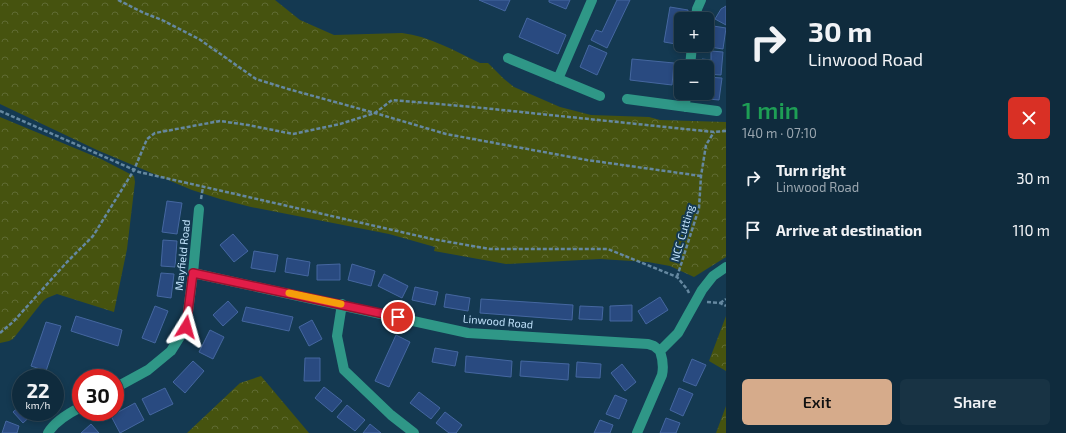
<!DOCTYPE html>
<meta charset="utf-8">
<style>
body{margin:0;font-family:"Exo 2",sans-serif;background:#183344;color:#f1f3f6;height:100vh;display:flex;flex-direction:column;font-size:15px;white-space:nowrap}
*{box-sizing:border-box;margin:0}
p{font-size:13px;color:#9ba7b0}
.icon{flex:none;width:22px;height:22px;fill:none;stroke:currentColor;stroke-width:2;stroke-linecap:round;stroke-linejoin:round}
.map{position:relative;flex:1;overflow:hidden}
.panel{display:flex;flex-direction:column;background:#0f2b3d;width:340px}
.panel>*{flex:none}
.guide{background:#0f2b3d;color:#f1f3f6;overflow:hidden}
.fabs{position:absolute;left:674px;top:12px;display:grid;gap:8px}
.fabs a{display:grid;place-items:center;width:40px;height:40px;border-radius:6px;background:#0f2b3d;box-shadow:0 2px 6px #0003,0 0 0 1px #2f4757;font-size:20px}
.speed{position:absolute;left:12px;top:369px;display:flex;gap:8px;font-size:20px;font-weight:700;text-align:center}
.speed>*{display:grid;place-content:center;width:52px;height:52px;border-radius:50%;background:#0f2b3d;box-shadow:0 2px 6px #0003,0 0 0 1px #2f4757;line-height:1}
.speed small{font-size:10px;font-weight:400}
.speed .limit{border:6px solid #d22;background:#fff;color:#111}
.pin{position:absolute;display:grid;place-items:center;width:34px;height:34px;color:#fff;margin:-17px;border:2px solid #fff;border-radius:50%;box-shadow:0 1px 4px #0007}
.me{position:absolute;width:44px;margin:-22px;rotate:8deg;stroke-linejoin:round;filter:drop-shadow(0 0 3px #0008)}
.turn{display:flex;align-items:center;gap:14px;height:84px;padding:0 16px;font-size:18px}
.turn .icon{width:52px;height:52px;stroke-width:2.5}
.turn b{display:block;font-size:28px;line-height:34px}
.round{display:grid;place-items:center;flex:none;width:42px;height:42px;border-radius:6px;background:#183344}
.summary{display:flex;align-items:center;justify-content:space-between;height:68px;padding:0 16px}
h1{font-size:24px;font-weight:600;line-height:30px;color:#1e9e55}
.action{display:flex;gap:8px;margin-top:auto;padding:8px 16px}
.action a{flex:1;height:46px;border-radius:6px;background:#d6ab8b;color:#111;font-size:16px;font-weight:600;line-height:46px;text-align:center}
.action a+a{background:#183344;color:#f1f3f6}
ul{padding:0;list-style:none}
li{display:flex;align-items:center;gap:12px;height:52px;padding:0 16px}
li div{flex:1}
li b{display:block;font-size:15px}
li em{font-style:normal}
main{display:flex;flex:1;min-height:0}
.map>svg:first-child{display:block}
.park{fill:url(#park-crowns)}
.building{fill:#294a80;stroke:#4567a0}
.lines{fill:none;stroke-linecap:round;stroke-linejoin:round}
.path{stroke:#6588a0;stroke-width:2.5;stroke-dasharray:4 2;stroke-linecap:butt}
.minor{stroke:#2f9787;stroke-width:10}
.route-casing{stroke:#92132f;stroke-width:10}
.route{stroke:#e11d48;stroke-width:7}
.slow{stroke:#f59e0b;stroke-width:7}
.labels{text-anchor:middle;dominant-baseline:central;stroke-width:4;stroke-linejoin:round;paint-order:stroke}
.street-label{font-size:11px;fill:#c1e2fb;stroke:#143951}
</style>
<main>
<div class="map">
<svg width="726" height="433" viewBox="0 0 726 433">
<defs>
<pattern id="park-crowns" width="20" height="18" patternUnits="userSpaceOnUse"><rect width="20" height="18" fill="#46530f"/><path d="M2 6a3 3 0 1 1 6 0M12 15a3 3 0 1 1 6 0" fill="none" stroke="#5f6b33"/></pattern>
</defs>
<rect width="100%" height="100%" fill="#143951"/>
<path class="park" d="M0 0H275L300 20 334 35 402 33C429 36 455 51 480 63H488L504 79 514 87 560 107 591 115 649 117 660 120 726 122V257L694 277 670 266 648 262 600 259 506 264 434 251 435 247 389 234 251 207 220 199 192 190 97 150 0 104Z
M0 117 101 159 134 176 135 182 127 249 114 312 57 294 47 298 43 301 13 339 9 341 0 343Z
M726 316V371L709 361Z
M261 376 309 433H187L240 383Z
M726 406V433H716Z"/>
<path class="building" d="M479 0H510L505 11Z
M549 0H570L566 9 549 2Z
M617 0H630L607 48 591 40 596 30 602 32Z
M726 6V25L715 19 721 9Z
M670 7 688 10 687 19H681V27H679L676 44 664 42Z
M527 18 566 35 558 54 519 37Z
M707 25 726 28 723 49 703 46 707 45Z
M589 45 607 53 597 75 580 67Z
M711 51 723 52 721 75 707 74V67H702V59L711 60Z
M632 59 674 63 672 85 630 80Z
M707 77 722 78 719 100 697 98 698 93H707Z
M167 201 182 203 177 234 162 232Z
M233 234 248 251 234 262 220 245Z
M163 240 177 241 175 267 161 266Z
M254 251 278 255 275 272 251 268Z
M287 258 310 262 308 276 285 272Z
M340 264V280H317V265Z
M352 264 375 271 371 286 348 280Z
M161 273 174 274 171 298 157 296Z
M384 274 408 286 402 298 378 286Z
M415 287 438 292 435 305 412 300Z
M446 294 470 298 468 311 444 307Z
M660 297 668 310 646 324 638 311Z
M481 299 573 305 572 320 480 313Z
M228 301 238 312 223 326 213 315Z
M632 305V321H610V306Z
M155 306 168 311 155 343 142 338Z
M580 306 603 307 602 320 579 319Z
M246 307 293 317 289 331 242 321Z
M76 316 122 330 118 346 71 331Z
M312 320 322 339 309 346 299 327Z
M46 322 61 326 46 371 31 366Z
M210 330 224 337 213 359 199 352Z
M396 335 410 342 389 387 375 381Z
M435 348 458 352 455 366 432 362Z
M466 356 512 361 511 377 465 372Z
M305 358H320V381H304Z
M692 359 706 365 696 386 683 381Z
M193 361 204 371 185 393 173 382Z
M521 361 569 364 568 380 520 376Z
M577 362 601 364 600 378 576 377Z
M622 364 636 382 625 391 611 373Z
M324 387 342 401 332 412 315 398Z
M165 388 173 404 150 415 142 399Z
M679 388 693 394 683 416 670 410Z
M419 392 440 408 431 419 410 403Z
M615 395 627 400 619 419 606 414Z
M135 403 144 420 120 433 111 416Z
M21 405V412H35L23 423 13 412Z
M347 405 365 420 355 431 337 417Z
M445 412 462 425 456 433H449L436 423Z
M666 418 680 423 676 433H660Z
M600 420 613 425 610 433H594Z
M6 421 19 426 17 433H2Z
M91 424 99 433H81Z
M370 424 381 433H363Z"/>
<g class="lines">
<path class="path" d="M118 0 144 13 162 20 199 39 256 79 288 89 375 113 446 134 587 160 701 176
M0 111 139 172 432 239 490 249H608L677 277 687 289 689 293
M201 199 203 187
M677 277 699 208 701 176 706 145 714 132
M707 302 720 303 726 306
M720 303 726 299
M0 333 14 321 67 262 93 236 134 170 147 139 155 133 220 121 248 125 293 134 340 124 375 113 392 100 473 107 714 132 726 131"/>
<path class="minor" d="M696 19 697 9 701 0
M508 58 600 96
M690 67 692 45
M558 79 592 0
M627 99 717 111
M685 107 686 93
M193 273 468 333 648 344 654 346 660 351
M342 304 337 336 344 370 391 415 414 433
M115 388 148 370 171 351 186 327 193 273 199 209
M48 433C55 421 69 413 81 407
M637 433 662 375C664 366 663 360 660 351L678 333 702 290 713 276 726 267"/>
</g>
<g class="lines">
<g class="route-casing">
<path id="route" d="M186 327 193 273 398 317"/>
</g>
<use href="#route" class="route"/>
<path class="slow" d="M289 293 341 304"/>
</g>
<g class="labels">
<g class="street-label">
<text transform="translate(682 233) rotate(-74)">NCC Cutting</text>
<text transform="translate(182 255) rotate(-84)">Mayfield Road</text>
<text transform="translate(498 321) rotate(5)">Linwood Road</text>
</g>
</g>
</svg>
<div class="fabs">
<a>+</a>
<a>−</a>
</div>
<div class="speed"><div>22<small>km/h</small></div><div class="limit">30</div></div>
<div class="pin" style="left:398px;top:317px;background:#d93025"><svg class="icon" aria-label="arrive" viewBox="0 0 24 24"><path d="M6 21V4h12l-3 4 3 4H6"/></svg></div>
<svg class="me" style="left:186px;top:327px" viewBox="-20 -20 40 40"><path d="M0-17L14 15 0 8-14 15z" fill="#e11d48" stroke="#fff" stroke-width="4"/></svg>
</div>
<section class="panel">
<div class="guide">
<div class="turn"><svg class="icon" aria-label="right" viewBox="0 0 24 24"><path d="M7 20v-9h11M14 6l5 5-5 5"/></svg><div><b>30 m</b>Linwood Road</div></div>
</div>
<div class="summary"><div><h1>1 min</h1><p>140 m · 07:10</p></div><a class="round" style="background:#d93025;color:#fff"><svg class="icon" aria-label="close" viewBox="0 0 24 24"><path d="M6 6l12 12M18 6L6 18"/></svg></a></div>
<ul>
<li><svg class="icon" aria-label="right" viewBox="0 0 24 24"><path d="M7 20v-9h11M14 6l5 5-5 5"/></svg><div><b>Turn right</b><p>Linwood Road</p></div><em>30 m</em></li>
<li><svg class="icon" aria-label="arrive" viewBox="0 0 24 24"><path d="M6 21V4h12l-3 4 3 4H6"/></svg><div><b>Arrive at destination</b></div><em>110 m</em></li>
</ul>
<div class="action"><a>Exit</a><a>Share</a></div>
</section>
</main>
